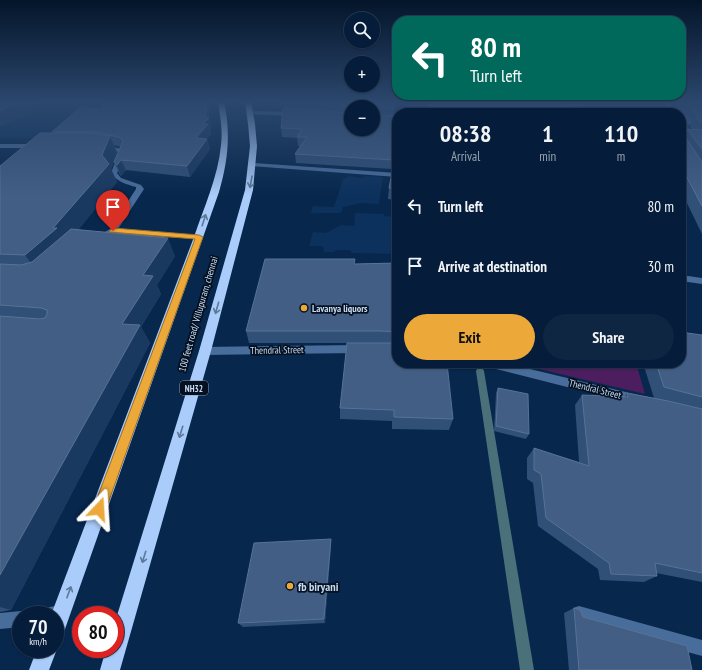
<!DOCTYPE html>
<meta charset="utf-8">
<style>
:root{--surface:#051d3a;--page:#0e2642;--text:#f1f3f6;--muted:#97a2af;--line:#263b54;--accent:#eca93a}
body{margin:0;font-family:"PT Sans Narrow",sans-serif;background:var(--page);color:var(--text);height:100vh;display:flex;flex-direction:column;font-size:15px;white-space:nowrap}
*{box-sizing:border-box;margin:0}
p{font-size:13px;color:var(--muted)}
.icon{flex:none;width:22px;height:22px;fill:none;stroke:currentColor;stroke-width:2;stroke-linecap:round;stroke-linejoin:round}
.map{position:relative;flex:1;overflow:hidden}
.side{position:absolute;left:392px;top:108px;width:294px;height:260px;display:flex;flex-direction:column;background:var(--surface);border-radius:16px;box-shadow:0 1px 3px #0004,0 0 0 1px var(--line)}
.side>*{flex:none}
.banner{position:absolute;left:392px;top:16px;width:294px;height:84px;border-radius:16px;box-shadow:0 1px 3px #0004,0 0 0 1px var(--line);background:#00695c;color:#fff;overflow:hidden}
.buttons{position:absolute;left:344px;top:12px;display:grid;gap:8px}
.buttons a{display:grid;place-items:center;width:36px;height:36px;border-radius:50%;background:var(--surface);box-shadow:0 1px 3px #0004,0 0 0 1px var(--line);font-size:20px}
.speed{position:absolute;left:12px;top:606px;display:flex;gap:8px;font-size:20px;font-weight:700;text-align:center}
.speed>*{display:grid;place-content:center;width:52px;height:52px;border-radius:50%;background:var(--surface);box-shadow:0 1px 3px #0004,0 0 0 1px var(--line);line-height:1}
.speed small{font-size:10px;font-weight:400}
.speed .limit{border:6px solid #d22;background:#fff;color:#111}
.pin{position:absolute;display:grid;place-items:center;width:34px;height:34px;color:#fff;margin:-41px -17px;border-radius:50% 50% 50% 0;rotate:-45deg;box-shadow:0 0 4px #0007}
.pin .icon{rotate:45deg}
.me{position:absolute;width:44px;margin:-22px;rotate:20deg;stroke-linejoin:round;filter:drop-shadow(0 0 3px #0008)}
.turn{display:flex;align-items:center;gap:14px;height:84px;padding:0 12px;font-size:18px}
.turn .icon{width:52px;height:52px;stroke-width:2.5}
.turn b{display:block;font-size:28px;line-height:34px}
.eta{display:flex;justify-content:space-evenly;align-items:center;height:68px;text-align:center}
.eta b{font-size:24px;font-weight:600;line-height:28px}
.primary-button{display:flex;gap:8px;margin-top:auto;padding:8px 12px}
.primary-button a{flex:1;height:46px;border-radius:24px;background:var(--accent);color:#111;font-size:16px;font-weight:600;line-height:46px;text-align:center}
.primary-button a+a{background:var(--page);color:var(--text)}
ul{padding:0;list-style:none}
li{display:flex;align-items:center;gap:12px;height:60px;padding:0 12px}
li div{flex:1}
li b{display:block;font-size:15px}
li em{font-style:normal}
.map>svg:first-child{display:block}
</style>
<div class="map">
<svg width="702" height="670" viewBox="0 0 702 670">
<rect width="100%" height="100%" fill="#07274d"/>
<path fill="#0c315d" d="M17 102H142L99 138H0V111Z
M350 176 361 178 366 176 383 177 379 204 361 203 343 207 341 213H311L313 206 334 207 343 179Z
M355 213 384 214V216L397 217V254L352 253 350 250H336L334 252H324L323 246H309L313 232 326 233 341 225 354 226Z"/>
<path fill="#4d1e5f" d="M522 102H659L669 113H575Z
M518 363H636L645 394 518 364Z"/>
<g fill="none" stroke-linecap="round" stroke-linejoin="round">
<path fill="#4a7179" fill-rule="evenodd" d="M480 368 483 369 484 371 534 670H520L476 371 477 369Z"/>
<path fill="#496d9b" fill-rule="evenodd" d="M663 102H669L678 113H672Z
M249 111 295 112 298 114 295 116 251 114 248 112Z
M373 117 397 119V123L373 121Z
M0 144H38L41 146 38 148H0Z
M102 144 125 150 126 151 117 173 121 178 141 185 144 189 118 229 199 235 203 237 202 239 106 234 105 232 110 229 136 189V187C126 184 117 182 111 173L119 152 100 147 99 146Z
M254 163 397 173V177L252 166V164Z
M681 275 702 278V284L681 281Z
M359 345 363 346 364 349 363 352 359 353 205 355 201 354 200 351 201 348 205 347Z
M483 363H505L638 395 642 397 644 400 642 403 638 405 488 367 484 366Z
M61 605 66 608 69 613 66 618 55 622V615H37L39 609Z
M579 606 702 640V656L579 622 573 620 571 614 573 608Z
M21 611 27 615H21V627L0 629V613Z"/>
<path fill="#a9ccfa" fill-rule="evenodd" d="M218 102H224C231 133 228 161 219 192L65 629 62 636 55 639V615H51L194 237C204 207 218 177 221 145 223 130 220 116 218 102Z
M245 102H251L255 124 257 146 253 190 211 351 120 670H100L106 649H115V622L199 351 245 190 250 146 248 124Z
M55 645 57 649 49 670H29L37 649H55Z"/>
</g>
<path fill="#315077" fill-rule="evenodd" d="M210 102 209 118 211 128 210 129 211 134 207 139 210 149 190 177 126 170 121 176 119 173 114 162 121 147 114 145 117 153 111 169 117 182 78 230 175 256 157 285 161 294 141 327 150 343 11 610 0 612V166L52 133Z
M284 102H394L392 169 296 163 295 154 300 146H298L297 138 282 137 281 128 284 108ZM351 107H373L351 129Z
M428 102 579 108 609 112 628 113H426Z
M673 102H702V234L681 191V116H684ZM690 124 691 125 690 127 692 129H687Z
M397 167V200L388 199 389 188Z
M681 245 686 258 681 265Z
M397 263V363L453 419 449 430 392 429V421L340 419V408L347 343H249L246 331 355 264Z
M687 333 702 335V582L656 573 657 576 644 582 600 580 598 569 538 526 533 483 527 479V458L534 448 579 462 575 405 582 395 624 397 627 393 660 399 654 398 643 363H681Z
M498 388 529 434 526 439 494 431 496 393Z
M331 539V546L325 623 243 627 238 623Z
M574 608 583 617 692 670H569L564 613Z"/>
<path fill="#1a3961" d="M18 102H44L27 112 28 113 0 127V111Z
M207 102H210L209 118 211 128 210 129 211 134 199 148 196 138 203 124Z
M110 136 117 153 111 169 117 182 67 244 38 273 25 255 53 228 102 155Z
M207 139 210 149 190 177 187 166Z
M121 160 126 170 121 176 117 165Z
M168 238 175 256 157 285 161 294 141 327 150 343 11 610 0 607V575L122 324 143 275Z
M331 539V546L325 623 324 619Z"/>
<path fill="#425e85" stroke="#577296" d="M0 102H19L0 111Z
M107 102H207L206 116 204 117 209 118 203 124H208L196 138 207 139 187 166 121 160 117 165 114 162 123 141 121 138 99 132H52L81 107 100 109Z
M284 102H394V109L373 107H352L351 106Z
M428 102H537L578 105 579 108 608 110 609 112 628 113H436V111L426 110Z
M686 102H702V123H701L696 117H699Z
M283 108 351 113V129H373V113V114L394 116 393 160 295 154 307 137H297L302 129 281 128Z
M681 116H686L691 123H686V129L702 130V149L688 130 685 132 686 138 702 162V206L681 166Z
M40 133H95L110 136 102 155 109 164 53 228H57L25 255 0 254V166Z
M393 167H397V189L389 188Z
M71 229 168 238 143 275 153 276 122 324 140 325 0 575V316L40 319 45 318 47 314V310L41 308 0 305V264L21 265 32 262Z
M681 245 686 258H681Z
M265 259H355L354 264 397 263V332L380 331H246Z
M681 323H683L687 333 702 335V397L664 387 656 363H681Z
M347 343H397V363H447L453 419 394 417V410L340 408Z
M498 388 528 394 529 434 496 426Z
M627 393 668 401 702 409V573L655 563 657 576 611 574 609 563 546 518 541 474 534 470V448L589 466 582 395 628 397Z
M331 539 324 619 238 623 254 543Z
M574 608 580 610 583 617 687 646 692 670H579Z"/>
<defs><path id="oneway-shaft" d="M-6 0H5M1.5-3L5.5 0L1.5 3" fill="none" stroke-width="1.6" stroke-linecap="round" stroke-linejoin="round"/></defs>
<g stroke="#5f7898">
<use href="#oneway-shaft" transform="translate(251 182) rotate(100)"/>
<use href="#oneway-shaft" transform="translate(204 220) rotate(-72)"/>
<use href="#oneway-shaft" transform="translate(217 308) rotate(106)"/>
<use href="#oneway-shaft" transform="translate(181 432) rotate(107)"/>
<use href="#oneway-shaft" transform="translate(144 557) rotate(107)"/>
<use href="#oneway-shaft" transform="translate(69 592) rotate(-70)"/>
</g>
<linearGradient id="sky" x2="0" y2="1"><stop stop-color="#04152a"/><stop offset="0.52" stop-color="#2b476d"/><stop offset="1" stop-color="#2b476d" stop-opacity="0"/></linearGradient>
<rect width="702" height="196" fill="url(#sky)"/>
<path fill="#eca93a" stroke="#996e26" d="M113 228 199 235 203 237 106 509 104 513 99 515 95 513 93 509 195 239 110 232 109 231Z"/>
<g fill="#eca93a" stroke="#051121" stroke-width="1.5">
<circle cx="304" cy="308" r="4"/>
<circle cx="290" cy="586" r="4"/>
</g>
<g text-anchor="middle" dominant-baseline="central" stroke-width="3.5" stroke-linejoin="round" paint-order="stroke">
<rect fill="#051121" stroke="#8e9eb5" stroke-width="1" x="180" y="381" width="28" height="14" rx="3"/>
<g font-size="9" font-weight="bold" fill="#c9dbf4">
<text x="194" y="388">NH32</text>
</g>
<g font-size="10" font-weight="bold" fill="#c9dbf4" stroke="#051121" text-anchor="start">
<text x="312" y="308">Lavanya liquors</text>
</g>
<g font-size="10" fill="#c9dbf4" stroke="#051121">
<text transform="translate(198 314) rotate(-74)">100 feet road/ Villupuram, chennai</text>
<text transform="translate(277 350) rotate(-1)">Thendral Street</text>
<text transform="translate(595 389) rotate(14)">Thendral Street</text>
</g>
<g font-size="12" font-weight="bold" fill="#c9dbf4" stroke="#051121" text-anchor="start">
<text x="298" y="586">fb biryani</text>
</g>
</g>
</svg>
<div class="buttons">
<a><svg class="icon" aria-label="search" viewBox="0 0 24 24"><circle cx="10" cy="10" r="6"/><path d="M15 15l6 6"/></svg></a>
<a>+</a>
<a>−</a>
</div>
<div class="speed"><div>70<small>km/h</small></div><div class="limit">80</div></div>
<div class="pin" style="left:113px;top:231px;background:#d93025"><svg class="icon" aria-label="arrive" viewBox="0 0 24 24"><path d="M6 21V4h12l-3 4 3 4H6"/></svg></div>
<svg class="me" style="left:99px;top:509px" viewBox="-20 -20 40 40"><path d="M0-17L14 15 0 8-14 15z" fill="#eca93a" stroke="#fff" stroke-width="4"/></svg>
<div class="banner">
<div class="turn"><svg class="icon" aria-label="left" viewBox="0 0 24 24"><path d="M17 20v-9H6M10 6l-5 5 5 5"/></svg><div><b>80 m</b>Turn left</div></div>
</div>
<section class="side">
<div class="eta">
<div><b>08:38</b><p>Arrival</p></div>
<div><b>1</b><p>min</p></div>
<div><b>110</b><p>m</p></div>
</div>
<ul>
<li><svg class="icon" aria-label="left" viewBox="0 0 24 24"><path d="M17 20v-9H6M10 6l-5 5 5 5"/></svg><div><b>Turn left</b></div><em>80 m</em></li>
<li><svg class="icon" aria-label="arrive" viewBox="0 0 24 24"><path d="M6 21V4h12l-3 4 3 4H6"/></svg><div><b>Arrive at destination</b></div><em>30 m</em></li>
</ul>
<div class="primary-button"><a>Exit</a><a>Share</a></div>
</section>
</div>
